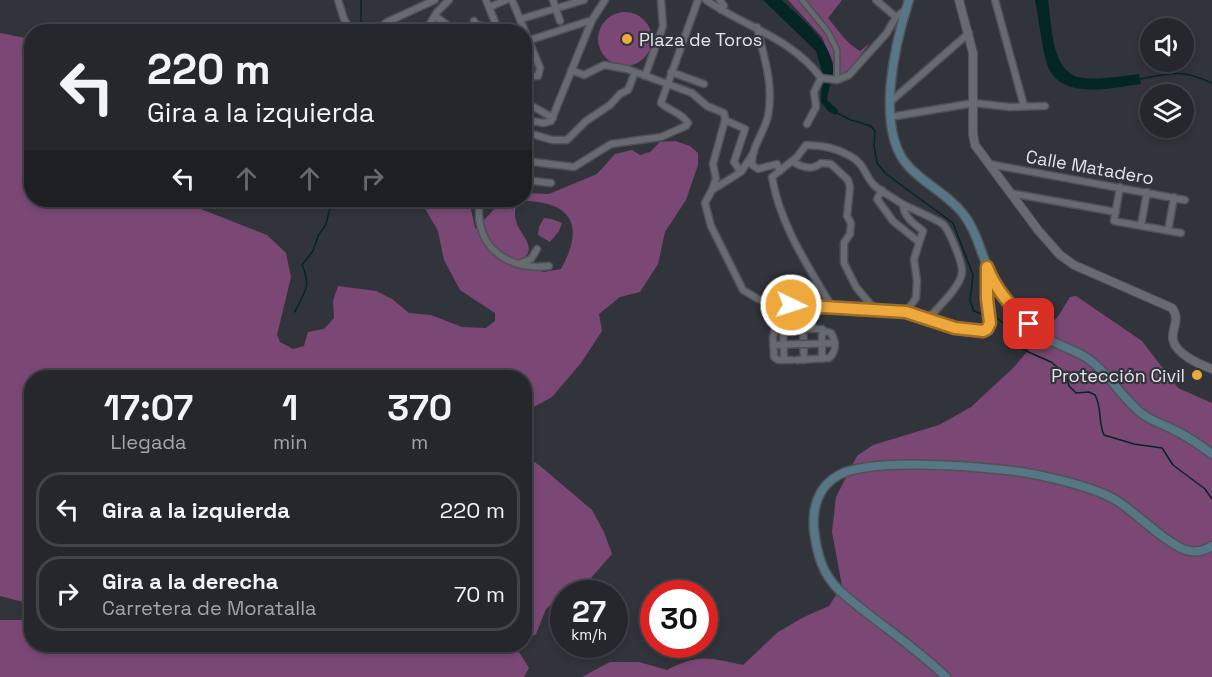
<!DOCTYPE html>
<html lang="es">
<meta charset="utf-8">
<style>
:root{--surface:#25272c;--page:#2d2f34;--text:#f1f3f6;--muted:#a3a5a9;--line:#424448}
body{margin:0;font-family:"Space Grotesk",sans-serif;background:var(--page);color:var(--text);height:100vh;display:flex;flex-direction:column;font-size:22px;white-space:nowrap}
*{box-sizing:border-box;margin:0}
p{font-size:20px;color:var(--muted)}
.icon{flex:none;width:33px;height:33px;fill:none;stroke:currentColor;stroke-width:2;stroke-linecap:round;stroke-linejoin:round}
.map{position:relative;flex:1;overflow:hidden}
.drawer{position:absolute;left:24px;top:370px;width:508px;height:282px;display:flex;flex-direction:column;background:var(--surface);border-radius:24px;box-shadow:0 3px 9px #0003,0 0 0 2px var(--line)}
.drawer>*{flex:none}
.hud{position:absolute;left:24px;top:24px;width:508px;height:183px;border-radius:24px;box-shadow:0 3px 9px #0003,0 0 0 2px var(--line);background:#25272c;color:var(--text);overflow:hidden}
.buttons{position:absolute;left:1140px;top:18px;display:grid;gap:12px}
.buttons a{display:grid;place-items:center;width:54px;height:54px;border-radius:50%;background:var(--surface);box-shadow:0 3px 9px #0003,0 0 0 2px var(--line);font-size:30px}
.speed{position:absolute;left:550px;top:580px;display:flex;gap:12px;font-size:30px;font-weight:700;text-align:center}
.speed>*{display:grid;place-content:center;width:78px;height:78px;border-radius:50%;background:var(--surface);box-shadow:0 3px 9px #0003,0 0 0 2px var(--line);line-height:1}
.speed small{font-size:15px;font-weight:400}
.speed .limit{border:9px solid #d22;background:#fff;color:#111}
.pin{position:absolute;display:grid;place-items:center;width:51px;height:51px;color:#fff;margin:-26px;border-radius:12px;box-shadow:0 3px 9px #0006}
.me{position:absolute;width:66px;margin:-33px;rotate:94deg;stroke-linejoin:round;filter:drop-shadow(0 0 4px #0008)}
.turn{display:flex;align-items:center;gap:21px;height:126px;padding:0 24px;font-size:27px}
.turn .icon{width:78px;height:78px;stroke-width:2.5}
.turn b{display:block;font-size:42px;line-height:51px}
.lanes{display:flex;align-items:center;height:57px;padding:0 24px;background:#0003;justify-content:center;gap:30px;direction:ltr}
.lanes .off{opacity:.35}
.eta{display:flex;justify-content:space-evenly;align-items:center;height:102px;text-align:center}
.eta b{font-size:36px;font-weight:700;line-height:42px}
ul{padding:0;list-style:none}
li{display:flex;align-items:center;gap:18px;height:75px;margin:0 12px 9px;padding:0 12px;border:3px solid var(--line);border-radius:24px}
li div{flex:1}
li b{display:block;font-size:22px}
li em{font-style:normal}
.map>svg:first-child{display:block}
</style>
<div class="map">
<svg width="1212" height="677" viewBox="0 0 1212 677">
<rect width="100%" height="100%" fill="#31343a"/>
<path fill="#7b4876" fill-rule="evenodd" d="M788 0H842L828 18C838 30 846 43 860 51L870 43 851 68 839 76 822 37Z
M598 39a27 27 0 1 1 54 0a27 27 0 1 1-54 0Z
M0 33 31 39 32 200H178L267 235 286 253 291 277 277 335 280 342 293 349 304 346 308 332 324 329 334 318 333 301 338 286 376 291 392 299 409 313 431 315 462 327 486 328 495 321V313L460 290 444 260 438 231 420 200H469L475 228 479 230 483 221 501 202 508 200H525V193L549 194 597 174 615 154 632 150 640 155 650 152 660 142 675 141 690 146 698 153V165L686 200 665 232 658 264 640 292 620 297 599 314 602 331 581 363 552 397 525 412V378H32L31 604 0 596ZM518 201C569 200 587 222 561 269L544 272 518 264C520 261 526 257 528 253 534 238 506 227 518 201Z
M544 218 551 219 562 223 559 231 550 242 538 235 539 227Z
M1076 296 1142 341 1178 388 1212 403V677H582L610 662H639L667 670C699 653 710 658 743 665L778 632 804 617 829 606 842 586 832 532 836 497 857 456 873 445 939 425 971 407 1013 368 1059 315 1070 297Z
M525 456 539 465 592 510 604 532 612 554 584 586 564 594 546 609 536 634 525 640Z
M0 620H31L32 645H520L519 652 529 668 524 677H0Z"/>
<path fill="#032625" d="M763 0H782C800 18 830 40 833 67 834 77 828 89 827 100L838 110 836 115 828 111 821 102 822 72 816 51Z
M1035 0H1048C1052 25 1051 75 1083 78 1101 80 1121 76 1139 74L1141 84C1110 88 1057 102 1046 61 1041 41 1039 20 1035 0Z"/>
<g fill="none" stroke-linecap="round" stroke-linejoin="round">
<path stroke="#032625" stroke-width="1.5" d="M361 32V0
M1140 79C1173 73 1180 69 1212 83
M835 112 851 120 871 126 875 131 874 145 877 163 886 174 953 223 973 275 970 301 974 311 984 315
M295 312C304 292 312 287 302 265L313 251 318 236 326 224 332 200
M994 316 1007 326 1024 350 1051 362 1066 374 1069 386 1076 393 1089 392 1095 395C1102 407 1098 422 1104 435L1134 444 1162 448 1173 465 1205 489 1212 499"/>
<defs>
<path id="pedestrian" d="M802 0 828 32 837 50V80"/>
<path id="minor" d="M338 0 344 19 352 32
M486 0 499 32
M512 0 540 68 538 76H525
M553 0 560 21
M706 0C745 27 792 38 821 78L837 80 849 75 886 34 896 17 906 9
M720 0 724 6 721 10
M876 0 896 17 899 16
M995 0 1024 106
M490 7 506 0
M435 16 446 24 448 32
M521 19 584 0
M474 21 475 24 483 26 484 32
M757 27C764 58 774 84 768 116 764 133 751 147 752 165L758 169 777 164 780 171
M374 32 387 22 435 0
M425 32 437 12 449 0
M527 41 592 20
M525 51 526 68
M571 70 584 75 604 65 627 69 692 93 707 106 724 113 725 120
M671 72 704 84
M645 76 663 26 661 0
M525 102 553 118
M890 102 969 33
M890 117 974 103 1009 107 1045 106
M525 120 544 123 551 121 592 20 605 0
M725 120 745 129 734 162 741 172
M807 124 816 107 814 92 821 78
M525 132 552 140H567L586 121 610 105 620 94 628 90 635 72
M754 152 741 172 712 190 705 203 711 226 743 290 758 299 774 304 906 312 955 328 983 331 987 329 990 323 987 299V271
M525 161 574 167 611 144 661 137 686 126 688 123C681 112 669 111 661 103L662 100 698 0
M792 161C801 167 812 171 821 163L831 164 848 180 850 187 847 216 851 223 850 234 844 243V263L856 287 872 306 880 308
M989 164 1185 200
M525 180 551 183
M1120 187 1114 221 1181 233
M712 190 716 179 713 164 725 120
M882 190 877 199 893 221 919 242
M1010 193 1116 212
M479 200C479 209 478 219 481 228 489 258 521 270 549 266
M903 205C904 217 913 223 923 231L914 259 917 281 916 298 906 312
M1141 225 1147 192
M1168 231 1174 197
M518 264 531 259 537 249
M832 307C808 266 780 225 772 177L797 157 806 145C825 146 833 147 850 156 865 164 864 174 873 184 879 191 891 196 899 202 909 208 939 220 944 225 950 233 962 261 962 271 962 286 937 308 928 319
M783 327 784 360
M803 328 804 360
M822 329V359
M809 344 835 343
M773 345 799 344
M792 360H778L774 357 773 337 776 327 818 329 831 333C836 341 837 351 829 358L797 360"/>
<path id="tertiary" d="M959 0 973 53V134L975 145 1038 230 1060 255 1074 265 1172 308C1181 320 1171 328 1173 340 1176 354 1200 365 1212 369"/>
<path id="secondary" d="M909 0C895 43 874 130 909 167 926 185 949 195 964 215 982 239 984 273 1003 297 1016 312 1032 330 1050 340 1062 347 1075 350 1087 358 1109 373 1121 397 1141 413 1151 421 1163 424 1174 430 1187 436 1200 445 1212 454
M946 677C913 645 874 621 840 591 822 574 817 554 814 530 812 508 818 486 839 475 871 458 968 466 1006 470 1035 473 1095 486 1119 502 1138 515 1166 543 1186 550 1195 553 1204 551 1212 546"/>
</defs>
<use href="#pedestrian" stroke="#4e5155" stroke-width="8"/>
<use href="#minor" stroke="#4e5155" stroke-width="9"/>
<use href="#tertiary" stroke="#4e5155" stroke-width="10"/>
<use href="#secondary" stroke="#4e5155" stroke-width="11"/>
<use href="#pedestrian" stroke="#676a71" stroke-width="4.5"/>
<use href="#minor" stroke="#676a71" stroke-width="6"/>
<use href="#tertiary" stroke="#676a71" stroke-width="8"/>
<use href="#secondary" stroke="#577686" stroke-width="8"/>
<defs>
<path id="minor-bridge" d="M799 344H809"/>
</defs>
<use href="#minor-bridge" stroke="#4e5155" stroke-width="9" stroke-linecap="butt"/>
<use href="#minor-bridge" stroke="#676a71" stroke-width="6"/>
</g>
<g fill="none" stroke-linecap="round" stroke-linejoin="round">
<defs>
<path id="route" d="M791 305 906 312 955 328 983 331 987 329 990 323 987 299V267C996 291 1012 307 1029 324"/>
</defs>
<use href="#route" stroke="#9b6d27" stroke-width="15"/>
<use href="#route" stroke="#eea83c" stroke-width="10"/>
</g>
<g fill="#eea83c" stroke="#31343a" stroke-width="2">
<circle cx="627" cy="39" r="6"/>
<circle cx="1197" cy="375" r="6"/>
</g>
<g text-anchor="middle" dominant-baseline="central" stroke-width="4.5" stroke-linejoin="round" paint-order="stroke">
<g font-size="18" fill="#e4e6e9" stroke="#31343a" text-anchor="start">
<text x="639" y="39">Plaza de Toros</text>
<text x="1185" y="375" text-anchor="end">Protección Civil</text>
</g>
<g font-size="18" fill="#e4e6e9" stroke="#31343a">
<text transform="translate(1090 167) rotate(10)">Calle Matadero</text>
</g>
</g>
</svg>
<div class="buttons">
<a><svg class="icon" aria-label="sound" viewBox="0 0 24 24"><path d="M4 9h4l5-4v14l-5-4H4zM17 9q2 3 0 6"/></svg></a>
<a><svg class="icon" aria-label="layers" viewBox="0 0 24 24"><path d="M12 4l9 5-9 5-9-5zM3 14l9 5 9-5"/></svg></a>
</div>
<div class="speed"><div>27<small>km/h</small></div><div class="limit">30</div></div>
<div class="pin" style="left:1029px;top:324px;background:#d93025"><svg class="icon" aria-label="arrive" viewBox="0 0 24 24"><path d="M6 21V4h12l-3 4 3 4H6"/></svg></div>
<svg class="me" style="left:791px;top:305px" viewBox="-20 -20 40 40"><circle r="17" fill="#eea83c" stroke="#fff" stroke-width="3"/><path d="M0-11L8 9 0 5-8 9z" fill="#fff"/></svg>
<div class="hud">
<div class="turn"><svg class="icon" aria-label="left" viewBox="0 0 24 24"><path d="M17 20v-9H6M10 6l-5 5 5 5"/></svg><div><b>220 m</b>Gira a la izquierda</div></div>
<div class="lanes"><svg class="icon" aria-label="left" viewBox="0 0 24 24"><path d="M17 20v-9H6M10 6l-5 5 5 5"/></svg><svg class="icon off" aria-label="ahead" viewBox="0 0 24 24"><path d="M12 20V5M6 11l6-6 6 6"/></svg><svg class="icon off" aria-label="ahead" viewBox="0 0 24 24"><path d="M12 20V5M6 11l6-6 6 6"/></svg><svg class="icon off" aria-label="right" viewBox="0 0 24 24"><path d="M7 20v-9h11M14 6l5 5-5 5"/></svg></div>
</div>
<section class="drawer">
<div class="eta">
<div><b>17:07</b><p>Llegada</p></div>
<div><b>1</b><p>min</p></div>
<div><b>370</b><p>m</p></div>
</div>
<ul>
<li><svg class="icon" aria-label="left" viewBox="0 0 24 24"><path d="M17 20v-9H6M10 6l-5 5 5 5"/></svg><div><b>Gira a la izquierda</b></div><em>220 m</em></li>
<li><svg class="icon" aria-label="right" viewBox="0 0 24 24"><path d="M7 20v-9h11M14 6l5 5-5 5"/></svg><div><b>Gira a la derecha</b><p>Carretera de Moratalla</p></div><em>70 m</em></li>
</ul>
</section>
</div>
